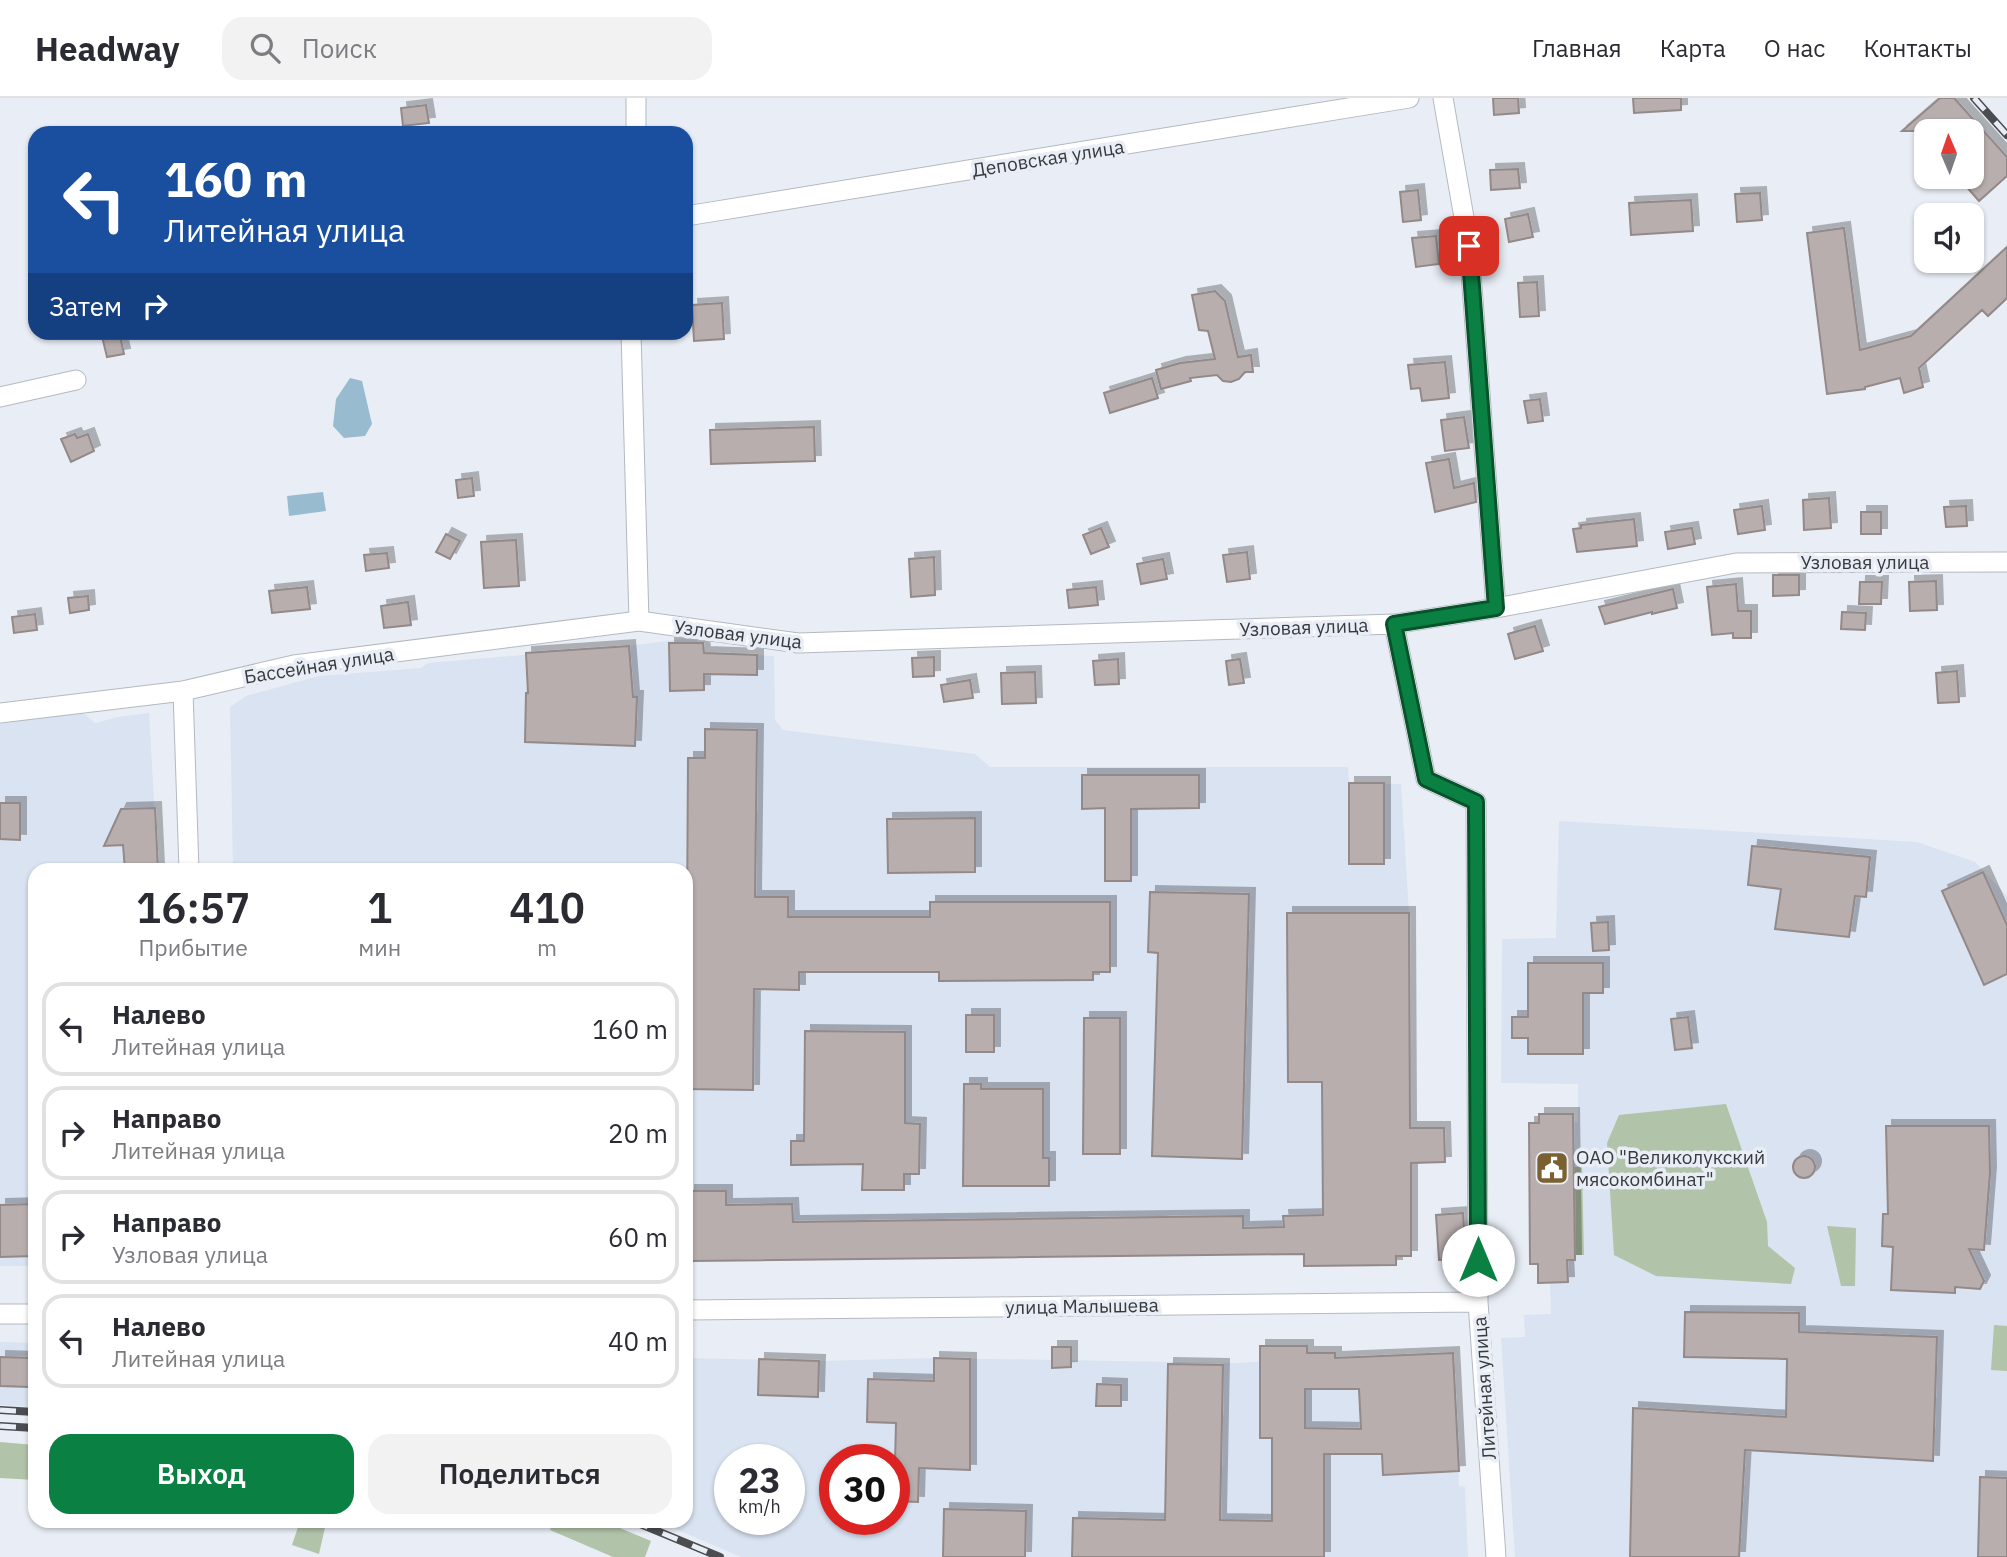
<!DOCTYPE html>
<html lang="ru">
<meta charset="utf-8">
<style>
:root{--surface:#fff;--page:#f2f2f3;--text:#2b2b33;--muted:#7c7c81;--line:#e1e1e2;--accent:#0b8043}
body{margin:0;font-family:"IBM Plex Sans",sans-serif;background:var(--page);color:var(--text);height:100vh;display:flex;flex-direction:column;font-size:26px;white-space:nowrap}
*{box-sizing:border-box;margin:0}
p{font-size:23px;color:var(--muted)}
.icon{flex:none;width:38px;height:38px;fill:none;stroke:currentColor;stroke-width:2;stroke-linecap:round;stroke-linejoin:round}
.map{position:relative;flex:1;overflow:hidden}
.details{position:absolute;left:28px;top:765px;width:665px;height:665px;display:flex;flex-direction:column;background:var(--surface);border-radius:21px;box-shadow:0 2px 5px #0004}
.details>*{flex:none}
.banner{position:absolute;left:28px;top:28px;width:665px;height:214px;border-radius:21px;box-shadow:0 2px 5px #0004;background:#1a4fa0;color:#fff;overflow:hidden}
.needle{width:46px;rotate:358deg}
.fabs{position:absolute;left:1914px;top:21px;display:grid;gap:14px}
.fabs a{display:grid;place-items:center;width:70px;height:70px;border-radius:14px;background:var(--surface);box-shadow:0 2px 5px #0004;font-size:35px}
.speed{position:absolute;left:714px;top:1346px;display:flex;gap:14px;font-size:35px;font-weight:700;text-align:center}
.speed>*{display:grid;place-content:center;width:91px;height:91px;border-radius:50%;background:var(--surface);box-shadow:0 2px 5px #0004;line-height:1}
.speed small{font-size:18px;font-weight:400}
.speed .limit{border:10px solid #d22;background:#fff;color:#111}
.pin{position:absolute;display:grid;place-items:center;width:60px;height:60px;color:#fff;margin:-30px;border-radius:14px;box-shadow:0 4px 10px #0006}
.me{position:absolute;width:77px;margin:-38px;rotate:0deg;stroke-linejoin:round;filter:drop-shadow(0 0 5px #0008)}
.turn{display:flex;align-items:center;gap:24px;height:147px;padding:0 21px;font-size:32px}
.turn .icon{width:91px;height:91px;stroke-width:2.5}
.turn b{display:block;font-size:49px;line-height:60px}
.then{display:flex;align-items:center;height:66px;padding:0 21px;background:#0003;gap:14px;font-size:26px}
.eta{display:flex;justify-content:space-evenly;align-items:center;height:119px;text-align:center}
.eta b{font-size:42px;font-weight:600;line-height:49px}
.action{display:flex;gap:14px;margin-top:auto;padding:14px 21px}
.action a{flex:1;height:80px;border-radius:21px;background:var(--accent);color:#fff;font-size:28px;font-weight:600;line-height:80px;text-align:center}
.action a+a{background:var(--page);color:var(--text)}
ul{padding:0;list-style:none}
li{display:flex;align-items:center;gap:21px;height:94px;margin:0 14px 10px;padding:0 7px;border:4px solid var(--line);border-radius:21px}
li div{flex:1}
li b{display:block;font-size:26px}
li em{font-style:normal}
header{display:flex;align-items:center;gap:42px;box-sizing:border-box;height:98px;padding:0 35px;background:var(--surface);border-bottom:2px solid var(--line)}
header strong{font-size:33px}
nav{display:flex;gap:38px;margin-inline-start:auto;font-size:24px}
.search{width:490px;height:63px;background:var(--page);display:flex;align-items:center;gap:18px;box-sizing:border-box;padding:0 24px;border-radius:21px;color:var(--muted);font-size:26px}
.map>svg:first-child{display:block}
</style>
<header>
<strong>Headway</strong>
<div class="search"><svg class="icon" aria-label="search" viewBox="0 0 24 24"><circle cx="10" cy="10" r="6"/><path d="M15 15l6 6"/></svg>Поиск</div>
<nav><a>Главная</a><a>Карта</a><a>О нас</a><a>Контакты</a></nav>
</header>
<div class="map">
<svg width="2007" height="1459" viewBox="0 0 2007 1459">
<defs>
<filter id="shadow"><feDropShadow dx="6" dy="-6" stdDeviation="0" flood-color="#0004"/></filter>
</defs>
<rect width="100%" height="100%" fill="#e9eef6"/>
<path fill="#d9e3f1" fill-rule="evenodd" d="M697 539V554L774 558 775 622 783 632 975 656 990 669H1348L1349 685 1401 686 1409 815 1411 1158H1396V1167L1304 1168V1156L690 1163V1159H686V772H233L230 609 246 598 319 578 421 570 428 565 629 548Z
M81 613 95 625 118 619 149 615 158 772H35V1168H0V626Z
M1559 723 1917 744 1975 764 2007 798V1459H1515L1501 1240 1525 1239 1524 1217 1551 1216 1550 1185H1538V1166H1530L1529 1025 1578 1024V986L1501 985 1502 841 1556 840Z
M0 1244 35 1245V1309L0 1307Z
M1453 1255 1459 1388 1465 1389 1468 1459H741L657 1423H686V1260L819 1263 934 1260 1237 1265 1337 1258 1354 1259ZM730 1362H789V1421H730ZM835 1362H894V1421H835Z"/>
<path fill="#b1c3a8" d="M1726 1006 1767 1124 1768 1148 1795 1170 1791 1186 1656 1178 1614 1157 1607 1045 1619 1017Z
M1565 1069H1582L1584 1157H1567Z
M1827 1128 1856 1130 1855 1188H1841Z
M1994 1227 2007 1228V1273L1991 1272Z
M0 1344 35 1347V1382L0 1380Z
M300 1423H318L326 1425 319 1456 292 1447Z
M553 1423H603L651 1443 645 1459H613L550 1432Z"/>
<path fill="#98bbcf" d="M350 280 362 283 372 326 365 338 344 340 333 328 336 301Z
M323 394 326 413 289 418 287 398Z"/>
<path fill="#b8aead" stroke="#938988" stroke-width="2" fill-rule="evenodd" filter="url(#shadow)" d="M1493 0H1518L1519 15 1494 17Z
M1633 0H1681V12L1634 15Z
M1940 0H1954L2007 59V78L1979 103 1958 79H1972V33H1902Z
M426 7 429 25 403 28 401 10Z
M1518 71 1520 90 1491 92 1490 72Z
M1418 92 1421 122 1403 124 1400 94Z
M1760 95 1762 122 1737 124 1735 96Z
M1691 102 1693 133 1631 137 1629 105Z
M1528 116 1533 139 1509 144 1505 121Z
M1844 130 1860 252 1911 238 2007 149V200L1988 218 1982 212 1919 270 1923 289 1904 295 1900 280 1865 289V291L1827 296 1807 135Z
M1436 138 1439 166 1416 169 1412 140Z
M1537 184 1539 218 1520 219 1518 185Z
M1215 193 1225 203 1238 259 1251 257 1253 274H1245L1239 281 1231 284 1223 283 1217 277 1190 280 1191 283 1161 291 1156 272 1180 265 1215 261 1208 233 1199 232 1192 197Z
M722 205 724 241 694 243 692 207Z
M101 234H119L124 256 107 259Z
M1445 264 1449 300 1422 303 1420 290 1411 291 1408 267Z
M1152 280 1158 300 1110 315 1104 295Z
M1540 301 1543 323 1528 325 1524 303Z
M1464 319 1469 350 1445 353 1441 322Z
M814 329 815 363 711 366 710 332Z
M75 336 77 340 88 336 94 353 71 364 61 341Z
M1449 361 1454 390 1474 385 1476 404 1435 414 1426 365Z
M472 380 474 398 458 400 456 382Z
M1829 400 1831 430 1804 432 1803 402Z
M1762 408 1765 432 1738 436 1734 412Z
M1966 408 1967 428 1946 429 1944 409Z
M1861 414H1881V436H1861Z
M1634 421 1637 448 1577 454 1573 431 1581 430V427Z
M1101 430 1109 449 1091 456 1083 437Z
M1692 430 1695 446 1668 451 1665 434Z
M446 436 460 443 450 461 436 454Z
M516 442 519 488 484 490 481 444Z
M1247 454 1250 481 1227 484 1223 457Z
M387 455 389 470 366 473 364 457Z
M934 459 935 497 911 499 909 461Z
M1163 461 1167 481 1141 486 1137 466Z
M1773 477H1799V497L1773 498Z
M1936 483 1937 512 1910 513 1909 484Z
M1860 484H1882L1881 506H1859Z
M1736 486 1738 513H1751V540H1733V535L1712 537 1707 489Z
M307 489 310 511 272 515 269 493Z
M1096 489 1098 507 1069 510 1067 492Z
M1673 491 1677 510 1652 516V514L1605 526 1599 509Z
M88 498 89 512 70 515 68 500Z
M408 504 411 527 384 530 381 508Z
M1842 514 1866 515 1865 532 1841 531Z
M35 516 37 532 14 535 12 519Z
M1535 528 1543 553 1515 561 1508 536Z
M669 545H703L704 555 757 557V577L704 576V592L670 593Z
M629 548 633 599H637L635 648 525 644 526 595H528L526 555Z
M934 559V578L913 579 912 560Z
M1118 561 1119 586 1095 587 1093 563Z
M1240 561 1244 585 1229 587 1226 563Z
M1957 573 1959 604 1938 605 1936 575Z
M1035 574 1036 605 1002 606 1001 575Z
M970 582 973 600 944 604 941 587Z
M705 631 757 632 755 799H788V819H930V804H1110V874H1093V882L939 883V874H799V892L754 891 753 992 686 991 688 660H705Z
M1082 677H1199V710L1131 711V783H1105V710L1082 711Z
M1349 685H1384V766H1349Z
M0 705H20V742L0 741Z
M155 710 158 772H125L123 747 104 748 121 711Z
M975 720V774L888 775 887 721Z
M1752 748 1870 759 1866 799 1855 798 1849 839 1775 831 1781 791 1748 787Z
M1983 774 2007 827V876L1984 887 1942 793Z
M1150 794 1249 796 1242 1061 1152 1058 1158 855 1148 854Z
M1287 815H1409L1410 1030H1444L1445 1064 1411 1065V1158H1396V1167L1304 1168V1156L690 1163V1159H686L689 1093H726V1107L792 1106 793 1124 1243 1118V1130L1284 1129 1283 1118 1323 1117 1322 984H1288Z
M1608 824 1609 852 1593 853 1591 825Z
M1528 865H1603V895H1583V956H1528V940H1512V919H1528Z
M966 917H994V954H966Z
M1688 919 1692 950 1675 952 1671 921Z
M1084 920H1120V1056H1083Z
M805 933 905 934V1025L920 1026 919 1076H904V1092H862L863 1066 791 1067V1043H804Z
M964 986H981V991H1043V1060H1049V1088H963Z
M1539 1016H1573L1575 1162H1567L1568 1184 1538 1185V1166H1530L1529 1025H1539Z
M1886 1028H1989L1990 1075 1984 1152 1969 1151 1984 1183 1980 1191 1955 1189V1195L1891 1192 1893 1149 1882 1148 1883 1116H1888Z
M1793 1069a11 11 0 1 1 22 0a11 11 0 1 1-22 0Z
M35 1106V1158L0 1159V1107Z
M1463 1115 1466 1160 1439 1162 1436 1117Z
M1685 1214 1799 1215V1234L1937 1239 1933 1363 1745 1352 1739 1459H1630L1633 1310 1786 1319 1787 1261 1684 1259Z
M1260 1248H1307V1255H1335V1260L1453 1255 1459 1373 1383 1377 1382 1356H1324V1459H1072L1073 1420 1165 1422 1168 1266 1223 1267 1220 1422 1272 1423V1340H1260ZM1305 1291H1359L1361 1331 1305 1330Z
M1052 1249H1071V1269L1052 1270Z
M0 1259 31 1260 30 1289 0 1288Z
M934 1260 970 1261V1372L919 1370 918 1404 894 1403 896 1325 867 1324 868 1281 934 1283Z
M759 1261 819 1263 818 1299 758 1297Z
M1097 1286 1121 1287V1308H1096Z
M1980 1379 2007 1380V1459H1978Z
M944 1411 1026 1413 1025 1459H943Z"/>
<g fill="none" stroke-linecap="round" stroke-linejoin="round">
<defs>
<path id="minor" d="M1443 0 1469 148 1496 510
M636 35V0
M686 118 1409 0
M631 234 639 523
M0 299 76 282
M1394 526 1426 681 1476 704 1478 1204 1496 1459
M183 593 189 772
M0 615 183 593 294 567 639 523 798 545 1394 526 1496 510 1736 465 2007 464
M686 1212 1478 1204
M0 1216H35"/>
</defs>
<use href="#minor" stroke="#b4b9c0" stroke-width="21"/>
<use href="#minor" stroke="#fff" stroke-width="19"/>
<defs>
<path id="rail" d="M1974 0 2007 37
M0 1312 35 1314
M0 1328 35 1330
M633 1423 720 1459"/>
</defs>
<use href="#rail" stroke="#4b4d51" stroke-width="8"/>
<use href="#rail" stroke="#e9eef6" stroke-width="5" stroke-dasharray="16" stroke-linecap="butt"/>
</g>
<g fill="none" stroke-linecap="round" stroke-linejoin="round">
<defs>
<path id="route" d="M1469 148 1496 510 1394 526 1426 681 1476 704 1478 1162"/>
</defs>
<use href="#route" stroke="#07532c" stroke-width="18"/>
<use href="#route" stroke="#0b8043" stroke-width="12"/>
</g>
<defs>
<symbol id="civic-square" viewBox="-11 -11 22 22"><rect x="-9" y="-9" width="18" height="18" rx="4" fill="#7b6032" stroke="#e9eef6"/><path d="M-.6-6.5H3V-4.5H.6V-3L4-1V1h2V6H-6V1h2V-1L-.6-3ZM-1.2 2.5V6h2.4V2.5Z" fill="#fff"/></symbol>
</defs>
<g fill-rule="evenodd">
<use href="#civic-square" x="1533" y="1051" width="38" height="38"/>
</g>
<g text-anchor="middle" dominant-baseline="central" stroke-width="7" stroke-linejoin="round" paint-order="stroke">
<g font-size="19" fill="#383a3d" stroke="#e9eef6">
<text transform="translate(1048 60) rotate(-9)">Деповская улица</text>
<text x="1865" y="464">Узловая улица</text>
<text transform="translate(1304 529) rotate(-2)">Узловая улица</text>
<text transform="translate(738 536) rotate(7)">Узловая улица</text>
<text transform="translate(319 567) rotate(-9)">Бассейная улица</text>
<text transform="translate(1082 1208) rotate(-1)">улица Малышева</text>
<text transform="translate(1484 1290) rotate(-94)">Литейная улица</text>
</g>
<g font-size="19" fill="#383a3d" stroke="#e9eef6" text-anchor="start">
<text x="1576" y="1059">ОАО "Великолукский<tspan x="1576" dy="22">мясокомбинат"</tspan></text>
</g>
</g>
</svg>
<div class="fabs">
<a><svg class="needle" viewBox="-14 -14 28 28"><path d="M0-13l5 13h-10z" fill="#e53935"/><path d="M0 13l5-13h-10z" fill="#7c7c81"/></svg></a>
<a><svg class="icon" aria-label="sound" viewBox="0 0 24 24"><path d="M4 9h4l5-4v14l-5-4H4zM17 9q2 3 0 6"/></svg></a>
</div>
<div class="speed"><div>23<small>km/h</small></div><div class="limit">30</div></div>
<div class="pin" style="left:1469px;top:148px;background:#d93025"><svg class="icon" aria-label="arrive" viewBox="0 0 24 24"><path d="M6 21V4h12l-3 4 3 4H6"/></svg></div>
<svg class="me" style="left:1478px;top:1162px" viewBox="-20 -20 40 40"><circle r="19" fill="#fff"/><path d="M0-13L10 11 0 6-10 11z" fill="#0b8043"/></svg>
<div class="banner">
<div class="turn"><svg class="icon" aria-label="left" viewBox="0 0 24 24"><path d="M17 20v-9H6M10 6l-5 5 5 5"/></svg><div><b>160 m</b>Литейная улица</div></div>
<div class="then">Затем<svg class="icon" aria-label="right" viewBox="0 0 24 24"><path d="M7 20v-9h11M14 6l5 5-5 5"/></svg></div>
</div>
<section class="details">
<div class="eta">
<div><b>16:57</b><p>Прибытие</p></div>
<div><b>1</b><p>мин</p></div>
<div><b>410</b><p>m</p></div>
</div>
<ul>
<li><svg class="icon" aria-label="left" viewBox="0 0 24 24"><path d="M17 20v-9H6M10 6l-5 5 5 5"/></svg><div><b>Налево</b><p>Литейная улица</p></div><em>160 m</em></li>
<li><svg class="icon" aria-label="right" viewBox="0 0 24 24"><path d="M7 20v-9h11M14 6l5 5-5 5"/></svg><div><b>Направо</b><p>Литейная улица</p></div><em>20 m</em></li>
<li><svg class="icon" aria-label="right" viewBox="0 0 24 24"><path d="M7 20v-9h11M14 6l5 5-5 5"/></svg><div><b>Направо</b><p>Узловая улица</p></div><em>60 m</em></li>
<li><svg class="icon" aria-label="left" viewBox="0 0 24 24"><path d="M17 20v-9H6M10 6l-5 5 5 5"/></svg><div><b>Налево</b><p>Литейная улица</p></div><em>40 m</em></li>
</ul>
<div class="action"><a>Выход</a><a>Поделиться</a></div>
</section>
</div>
